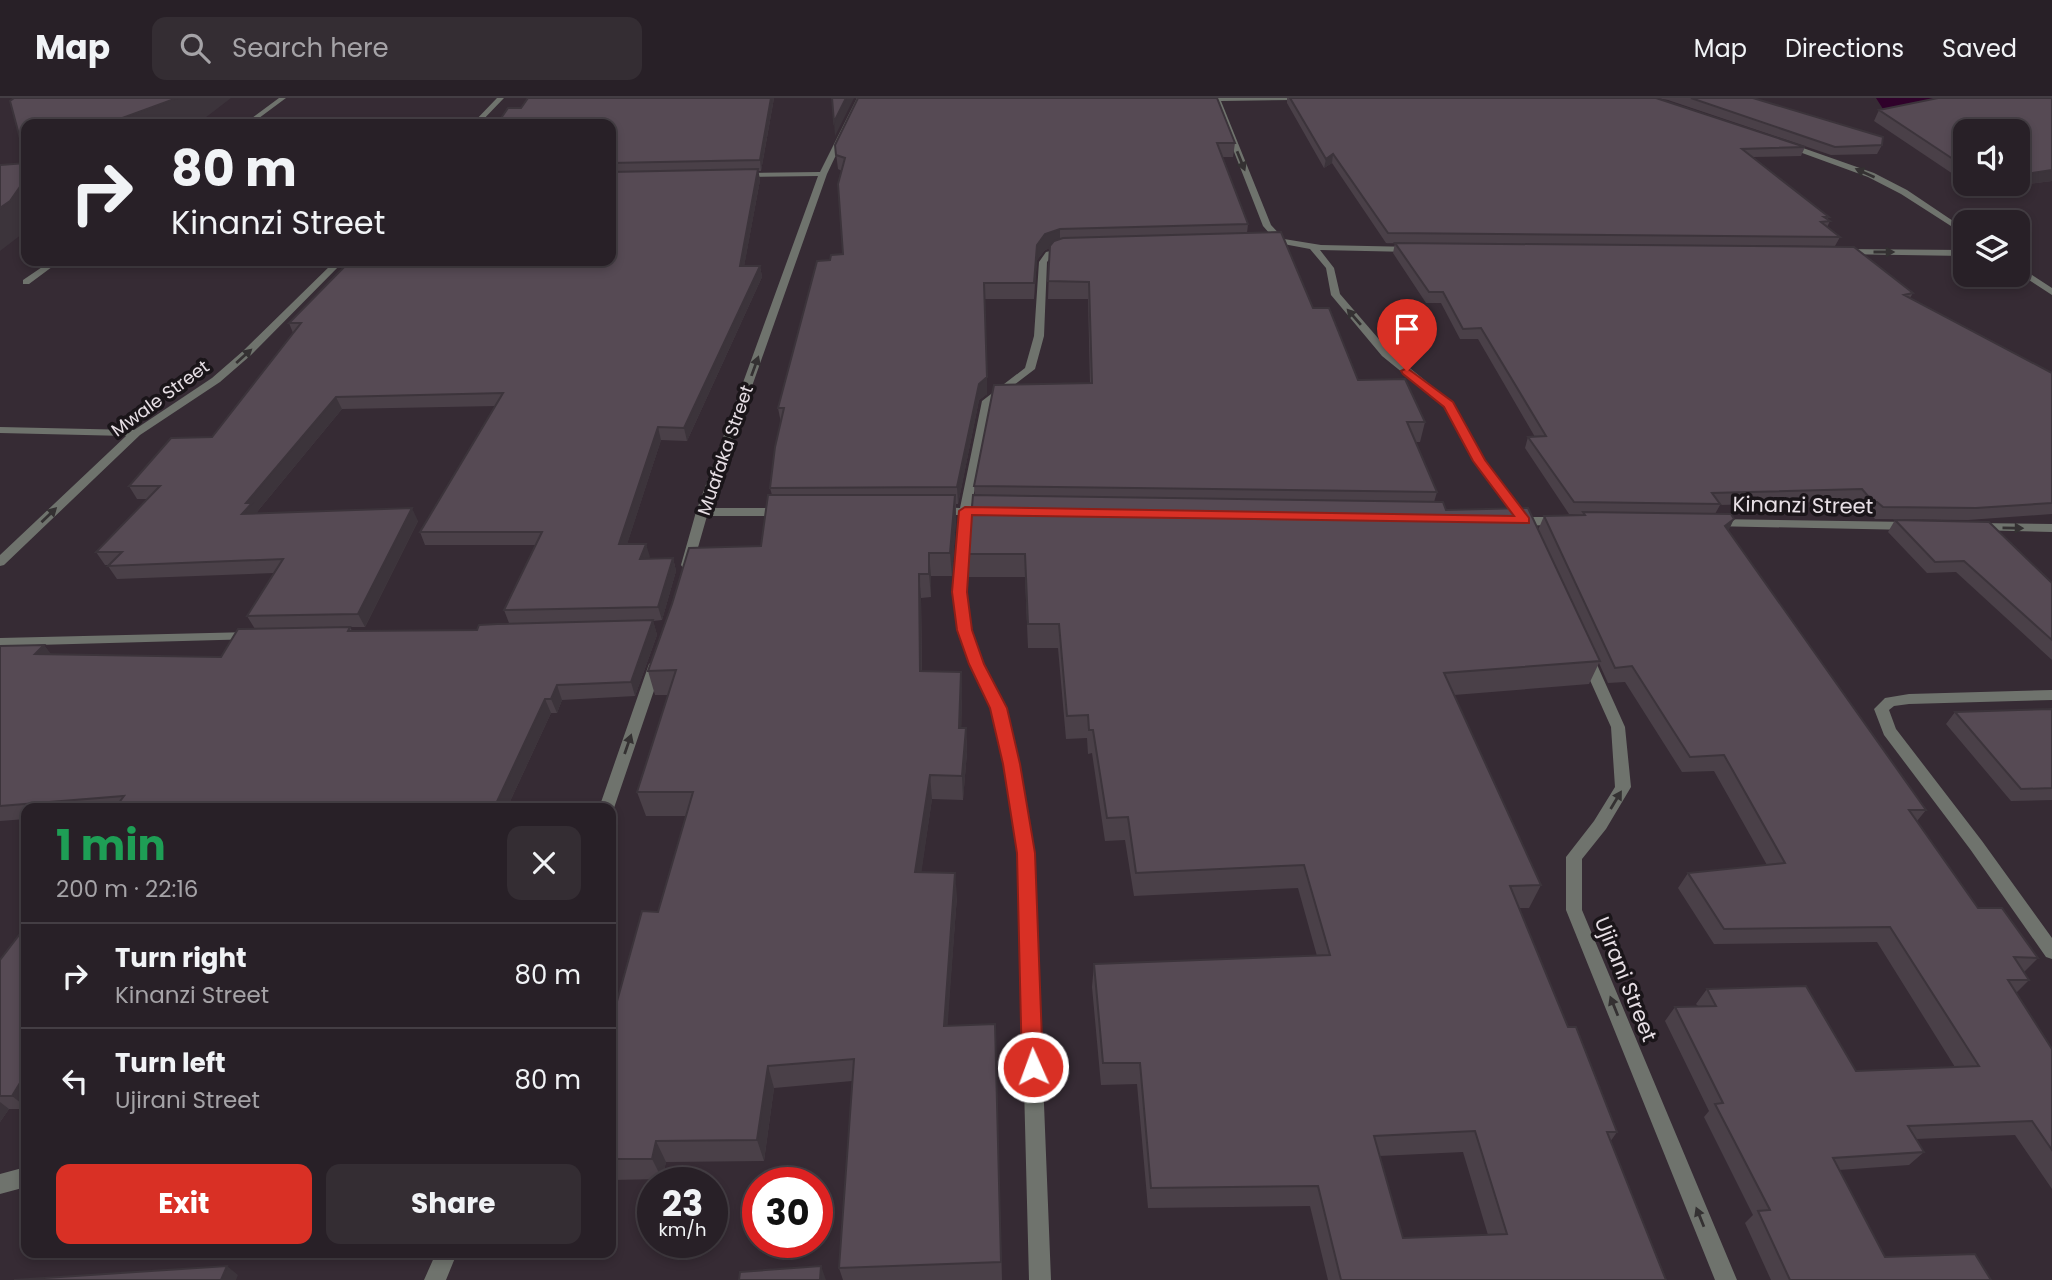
<!DOCTYPE html>
<meta charset="utf-8">
<style>
:root{--surface:#282027;--page:#342d33;--text:#f1f3f6;--muted:#a5a3a7;--line:#443e44;--accent:#d93025}
body{margin:0;font-family:Poppins,sans-serif;background:var(--page);color:var(--text);height:100vh;display:flex;flex-direction:column;font-size:26px;white-space:nowrap}
*{box-sizing:border-box;margin:0}
p{font-size:23px;color:var(--muted)}
.icon{flex:none;width:38px;height:38px;fill:none;stroke:currentColor;stroke-width:2;stroke-linecap:round;stroke-linejoin:round}
.map{position:relative;flex:1;overflow:hidden}
.panel{position:absolute;left:21px;top:705px;width:595px;height:455px;display:flex;flex-direction:column;background:var(--surface);border-radius:14px;box-shadow:0 4px 10px #0003,0 0 0 2px var(--line)}
.panel>*{flex:none}
.banner{position:absolute;left:21px;top:21px;width:595px;height:147px;border-radius:14px;box-shadow:0 4px 10px #0003,0 0 0 2px var(--line);background:#282027;color:var(--text);overflow:hidden}
.buttons{position:absolute;left:1953px;top:21px;display:grid;gap:14px}
.buttons a{display:grid;place-items:center;width:77px;height:77px;border-radius:14px;background:var(--surface);box-shadow:0 4px 10px #0003,0 0 0 2px var(--line);font-size:35px}
.speed{position:absolute;left:637px;top:1069px;display:flex;gap:14px;font-size:35px;font-weight:700;text-align:center}
.speed>*{display:grid;place-content:center;width:91px;height:91px;border-radius:50%;background:var(--surface);box-shadow:0 4px 10px #0003,0 0 0 2px var(--line);line-height:1}
.speed small{font-size:18px;font-weight:400}
.speed .limit{border:10px solid #d22;background:#fff;color:#111}
.pin{position:absolute;display:grid;place-items:center;width:60px;height:60px;color:#fff;margin:-72px -30px;border-radius:50% 50% 50% 0;rotate:-45deg;box-shadow:0 0 7px #0007}
.pin .icon{rotate:45deg}
.me{position:absolute;width:77px;margin:-38px;rotate:358deg;stroke-linejoin:round;filter:drop-shadow(0 0 5px #0008)}
.turn{display:flex;align-items:center;gap:24px;height:147px;padding:0 35px;font-size:32px}
.turn .icon{width:91px;height:91px;stroke-width:2.5}
.turn b{display:block;font-size:49px;line-height:60px}
.round{display:grid;place-items:center;flex:none;width:74px;height:74px;border-radius:14px;background:var(--page)}
.headline{display:flex;align-items:center;justify-content:space-between;height:119px;padding:0 35px}
h1{font-size:42px;font-weight:700;line-height:52px;color:#1e9e55}
.button{display:flex;gap:14px;margin-top:auto;padding:14px 35px}
.button a{flex:1;height:80px;border-radius:14px;background:var(--accent);color:#fff;font-size:28px;font-weight:700;line-height:80px;text-align:center}
.button a+a{background:var(--page);color:var(--text)}
ul{padding:0;list-style:none}
li{display:flex;align-items:center;gap:21px;height:105px;padding:0 35px;border-top:2px solid var(--line)}
li div{flex:1}
li b{display:block;font-size:26px}
li em{font-style:normal}
header{display:flex;align-items:center;gap:42px;box-sizing:border-box;height:98px;padding:0 35px;background:var(--surface);border-bottom:2px solid var(--line)}
header strong{font-size:33px}
nav{display:flex;gap:38px;margin-inline-start:auto;font-size:24px}
.search{width:490px;height:63px;background:var(--page);display:flex;align-items:center;gap:18px;box-sizing:border-box;padding:0 24px;border-radius:14px;color:var(--muted);font-size:26px}
.map>svg:first-child{display:block}
</style>
<header>
<strong>Map</strong>
<div class="search"><svg class="icon" aria-label="search" viewBox="0 0 24 24"><circle cx="10" cy="10" r="6"/><path d="M15 15l6 6"/></svg>Search here</div>
<nav><a>Map</a><a>Directions</a><a>Saved</a></nav>
</header>
<div class="map">
<svg width="2052" height="1182" viewBox="0 0 2052 1182">
<rect width="100%" height="100%" fill="#362b34"/>
<g fill="none" stroke-linecap="round" stroke-linejoin="round">
<path fill="#2f012a" fill-rule="evenodd" d="M1876 0H1955L2030 22 2038 33 2030 44 2018 47V33H1965V36L1883 11Z"/>
<path fill="#6f736d" fill-rule="evenodd" d="M279 0H286L251 26H244Z
M497 0H504L479 26H472Z
M857 0H863L827 76 709 410H784L790 414 784 418H707L693 467 687 471 683 470 681 467 696 414 818 78 741 79 737 77 741 75 820 74Z
M1295 0 1292 2 1221 3 1271 127 1284 141 1321 147 1414 149 1415 151 1411 154 1320 152 1334 170 1340 196 1390 254 1453 305 1484 362 1527 419H1561L1567 423 1565 426 1525 428 1510 425V419L1515 418 1473 363 1445 309 1382 258 1331 197 1326 170 1310 151 1278 145 1263 128 1213 0Z
M1786 44 1874 75 1907 92 1965 131V137L1901 96 1868 79 1783 48 1782 46Z
M1067 149 1071 152 1070 154 1052 158 1047 164 1044 238 1035 271 992 304 971 410H990L996 414 990 418 971 417 965 494 972 532 984 566 1006 610 1019 666 1034 755 1051 1182H1029L1018 755 1005 666 992 610 970 566 958 532 953 494 959 417H937L931 413 937 409 960 410 982 303 1025 270 1034 238 1039 164 1046 154Z
M1841 151 1965 152V158L1838 156 1837 154Z
M51 163H60L29 186H23V182Z
M335 163H344L251 257 220 284 140 337 4 467 0 468V457L126 338 0 335V329L134 332 212 280 243 253Z
M2018 168 2052 190V197L2018 175Z
M1714 421 1911 424 1917 428 1911 432 1710 428 1708 425Z
M1976 425 2052 426V434L1972 432 1970 429Z
M251 534 256 535 258 538 256 541 0 548V540Z
M1587 555 1594 560 1625 629 1631 689 1606 731 1582 761V812L1737 1182H1715L1566 812V759L1594 723 1615 689 1611 629 1580 560Z
M656 561 663 566 614 710 611 714V710H599L649 566Z
M2052 592V602L1909 606 1894 608 1889 612 1896 631 1982 743 2052 840V861L2046 859 1970 751 1884 637 1874 611 1885 600 1909 596Z
M26 1069V1089L0 1096V1076Z
M436 1155H457L446 1182H424Z"/>
</g>
<path fill="#4a4048" fill-rule="evenodd" d="M528 0H774L761 73H758L760 82 744 168H760L762 179 687 343 661 342 627 446H646L649 461 673 460 676 473 662 522 653 523 657 537 635 598 562 602 557 615H551L507 710H26V721L0 723V548L44 547 51 557 221 559 255 531 247 518 274 475 117 481 108 468 109 467H105L96 454 147 401H137L129 388 212 339 293 235 289 225 611 163V26L521 10ZM496 308 420 434 425 447H536L504 512 509 525 477 532 352 533 350 529H365L418 423 258 416 257 414 342 311Z
M1287 0H1753L1882 47 1877 56 1831 57 1668 2 1657 0 1805 49 1801 58 1753 59 1829 119 1827 122 1830 123 1827 129 1840 139 1835 148 1386 145 1332 65 1324 70 1287 5Z
M2052 0V83L1977 92 1968 86H2018L1965 33V84L1874 23 1879 12Z
M1235 45 1233 59H1222L1248 126 1247 135 1313 210 1358 282 1425 324 1420 344H1415L1437 394 1434 404 1446 412 1538 432 1544 418 1582 416H1569L1525 350 1528 339H1535L1478 241H1460L1441 205H1426L1393 155 1395 145 1913 195 1910 200 2052 275V416L1968 422 1875 421 1870 415H1866L1855 403 1720 407 1715 416 1926 712 1917 723 1978 810 2038 860 2024 874 2029 882 2016 895 2052 951V1091L2015 1037 1916 1041 1924 1054 1909 1067 1839 1072 1885 1159 1991 1182H1771L1745 1125 1753 1117 1704 1019 1709 1013 1665 923 1675 909 1698 908 1696 906 1707 891 1856 973 1955 969 1877 844 1714 846 1678 790 1688 775 1767 767 1714 673 1682 674 1625 584 1608 585 1599 565 1589 586 1454 597 1541 787 1529 810H1519L1568 929 1617 1034 1610 1044 1666 1182H1328L1310 1108 1148 1110 1137 986 1101 987 1092 889 1094 866 1317 858 1298 790 1134 798 1125 742 1105 743 1092 655 1088 656 1087 640 1066 641 1058 550H1028L1025 479H969L968 456 975 397 974 388 1090 285 1088 201H1048L1050 150 1045 152 1037 162 1034 201H984L987 296 979 302 958 406H956V420L952 478H931V499L921 500 922 573 961 574 962 597 961 630H966L967 654 963 702 932 701 921 774 957 798 947 928 995 926 1002 1182H843L839 1170 852 983 774 990 764 1063 666 1064 662 1081 611 1082V925L658 814 686 718H646L637 694 668 597H655L648 573 761 448 772 397 770 390 781 325 778 310 830 162 843 156 842 73 838 71 835 47ZM1463 1054 1488 1137 1403 1140 1379 1058Z
M1895 422 2052 485V562L1956 474 1927 475 1888 434Z
M2052 611V702L2011 703 1946 626 1955 614Z
M26 828V1011H9L0 1024V862Z"/>
<path fill="#3c343b" d="M177 0H231L205 20 189 26H106Z
M771 0H774L761 73 760 62Z
M846 0H854L835 38 834 24Z
M1333 56 1332 65 1324 70 1326 61Z
M758 71 760 82 742 180 740 168Z
M2052 72V83L1977 92 1981 86H2018V77Z
M26 80V133L0 153V110Z
M1060 131V147L1045 152 1037 162 1034 201 1037 147 1045 136Z
M760 168 762 179 687 343 684 330Z
M987 279V296L979 302 958 406 957 389 979 286Z
M336 299 342 311 257 414 259 418 242 416 246 405Z
M658 329 661 342 623 459 619 446Z
M955 397 956 420 952 478 950 455Z
M412 410 418 423 365 529 358 516Z
M1734 421 1727 436 1725 428Z
M646 446 650 459 644 474 640 461Z
M929 455 931 478V499L929 476Z
M673 460 676 473 662 522 658 509Z
M919 476 921 500 922 597 920 573Z
M653 522 657 537 635 598 631 584Z
M44 547 55 561 35 556Z
M961 574 962 597 961 654 959 630Z
M557 587 562 602 557 615 551 601Z
M545 601 551 615 507 710H494Z
M966 630 967 654 963 702 962 678Z
M930 677 932 701 918 798 915 774Z
M955 775 957 798 946 950 944 928Z
M768 968 774 990 764 1063 757 1042Z
M26 975V1009L12 998Z
M0 1004 9 1011 0 1024Z
M656 1043 666 1064 662 1081 652 1061Z
M227 1168 238 1177 236 1182H221Z
M821 1168 826 1182H820Z"/>
<path fill="#564a54" stroke="#3c343b" stroke-width="2" fill-rule="evenodd" d="M14 0H177L106 26H26V63L10 3Z
M528 0H771L760 62 611 65V26H497L508 10H521Z
M832 0H846L834 24Z
M858 0H1217L1235 45H1217L1248 126 1060 131 1045 136 1037 147 1034 185H984L987 279 979 286 957 389 770 390 775 349 784 310H778L817 163 830 162 831 157 843 156 838 86 845 60 836 57 835 47Z
M1290 0H1656L1805 49 1742 51 1829 119H1824L1830 123 1821 124 1840 139 1388 135 1333 56 1326 61Z
M1691 0H1753L1883 39 1882 47 1835 49Z
M1938 0H2052V72L2018 77V33H1965V69L1879 12Z
M26 65V80L10 103 0 110V67Z
M758 71 740 168H760L684 330 658 329 619 446H646L640 461 673 460 658 509 504 512 542 434H420L503 295 336 299 246 405H252L242 416 412 410 358 516 247 518 283 461 108 468 122 454H96L160 388H129L171 340 212 339 301 225H289L350 163H611V74Z
M1281 134 1313 210H1329L1358 282 1405 281 1425 324H1407L1437 394 974 388 994 287 1092 285 1089 184 1048 183 1050 148 1054 143 1063 140Z
M1395 145 1854 149 1913 195 1904 197 2052 275V405L1976 410 1883 409 1877 404H1873L1862 391 1712 395 1720 406 1574 404 1528 339 1546 338 1481 230 1463 231 1443 194H1429Z
M768 397H955L950 455H929V476H919L920 573 961 574 959 630H966L962 678 930 677 915 774 955 775 944 928 995 926 1001 1164 839 1170 854 961 768 968 757 1042 656 1043 652 1061H611V925L642 813 658 814 693 694H637L676 572 648 573 672 506 689 450 761 448Z
M973 397 1443 404 1446 412 1528 410 1600 563 1444 575 1541 787 1510 788 1568 929H1576L1617 1034H1607L1666 1182H1341L1318 1088 1151 1090 1140 965H1103L1094 866 1330 857 1304 767 1136 775 1128 719 1107 720 1093 632H1089L1088 617 1067 618 1059 526H1028L1025 456H968ZM1475 1033 1507 1136 1403 1140 1374 1038Z
M1583 414 1731 416 1734 421 1725 428 1926 712H1909L1978 810H2002L2038 860 2014 859 2029 882H2008L2052 951V1052L2032 1023 1908 1028 1924 1054 1833 1060 1885 1159 1975 1156 1991 1182H1790L1758 1113 1770 1112 1715 1006 1723 1005 1675 909 1716 908 1707 891 1806 888 1856 973 1979 968 1890 829 1724 831 1688 775 1785 765 1724 657 1690 659 1632 568 1615 570 1544 418 1585 417Z
M1895 422 1989 424 2052 485V542L1964 463 1935 464Z
M653 522 631 584 557 587 551 601H545L494 710H115L124 698 0 708V548L44 547 35 556 221 559 238 531 350 529 348 533 477 532 479 527 497 526Z
M2052 611V690L2021 691 1955 614Z
M26 828V975L12 998H0V862Z
M227 1168 221 1182H14Z
M821 1168 820 1182H739L740 1174Z"/>
<defs><path id="oneway-solid" d="M-6-.8H1V-3.2L6.5 0L1 3.2V.8H-6Z" transform="scale(1.75)"/></defs>
<g fill="#343132">
<use href="#oneway-solid" transform="translate(1241 63) rotate(68)"/>
<use href="#oneway-solid" transform="translate(1865 75) rotate(-156)"/>
<use href="#oneway-solid" transform="translate(1884 154)"/>
<use href="#oneway-solid" transform="translate(1354 219) rotate(-131)"/>
<use href="#oneway-solid" transform="translate(244 258) rotate(-42)"/>
<use href="#oneway-solid" transform="translate(755 268) rotate(-70)"/>
<use href="#oneway-solid" transform="translate(49 417) rotate(-44)"/>
<use href="#oneway-solid" transform="translate(2013 430) rotate(1)"/>
<use href="#oneway-solid" transform="translate(628 646) rotate(-71)"/>
<use href="#oneway-solid" transform="translate(1616 702) rotate(-59)"/>
<use href="#oneway-solid" transform="translate(1614 908) rotate(-112)"/>
<use href="#oneway-solid" transform="translate(1700 1119) rotate(-112)"/>
</g>
<path fill="#d93025" stroke="#8d1f18" stroke-width="2" d="M1407 270 1453 304 1485 362 1529 420V425L972 417 967 494 972 532 984 566 1007 610 1020 666 1035 755 1043 969 1040 976 1033 978 1025 976 1022 969 1017 755 1003 666 990 610 969 566 957 532 952 494 959 413 965 409 1514 418 1473 363 1444 309 1403 276 1401 273Z"/>
<g text-anchor="middle" dominant-baseline="central" stroke-width="7" stroke-linejoin="round" paint-order="stroke">
<g font-size="18" fill="#e7dfe5" stroke="#1a1519">
<text transform="translate(160 300) rotate(-36)">Mwale Street</text>
<text transform="translate(725 352) rotate(-71)">Muafaka Street</text>
</g>
<g font-size="21" fill="#e7dfe5" stroke="#1a1519">
<text transform="translate(1803 407) rotate(1)">Kinanzi Street</text>
<text transform="translate(1626 881) rotate(68)">Ujirani Street</text>
</g>
</g>
</svg>
<div class="buttons">
<a><svg class="icon" aria-label="sound" viewBox="0 0 24 24"><path d="M4 9h4l5-4v14l-5-4H4zM17 9q2 3 0 6"/></svg></a>
<a><svg class="icon" aria-label="layers" viewBox="0 0 24 24"><path d="M12 4l9 5-9 5-9-5zM3 14l9 5 9-5"/></svg></a>
</div>
<div class="speed"><div>23<small>km/h</small></div><div class="limit">30</div></div>
<div class="pin" style="left:1407px;top:273px;background:#d93025"><svg class="icon" aria-label="arrive" viewBox="0 0 24 24"><path d="M6 21V4h12l-3 4 3 4H6"/></svg></div>
<svg class="me" style="left:1033px;top:969px" viewBox="-20 -20 40 40"><circle r="17" fill="#d93025" stroke="#fff" stroke-width="3"/><path d="M0-11L8 9 0 5-8 9z" fill="#fff"/></svg>
<div class="banner">
<div class="turn"><svg class="icon" aria-label="right" viewBox="0 0 24 24"><path d="M7 20v-9h11M14 6l5 5-5 5"/></svg><div><b>80 m</b>Kinanzi Street</div></div>
</div>
<section class="panel">
<div class="headline"><div><h1>1 min</h1><p>200 m · 22:16</p></div><a class="round"><svg class="icon" aria-label="close" viewBox="0 0 24 24"><path d="M6 6l12 12M18 6L6 18"/></svg></a></div>
<ul>
<li><svg class="icon" aria-label="right" viewBox="0 0 24 24"><path d="M7 20v-9h11M14 6l5 5-5 5"/></svg><div><b>Turn right</b><p>Kinanzi Street</p></div><em>80 m</em></li>
<li><svg class="icon" aria-label="left" viewBox="0 0 24 24"><path d="M17 20v-9H6M10 6l-5 5 5 5"/></svg><div><b>Turn left</b><p>Ujirani Street</p></div><em>80 m</em></li>
</ul>
<div class="button"><a>Exit</a><a>Share</a></div>
</section>
</div>
